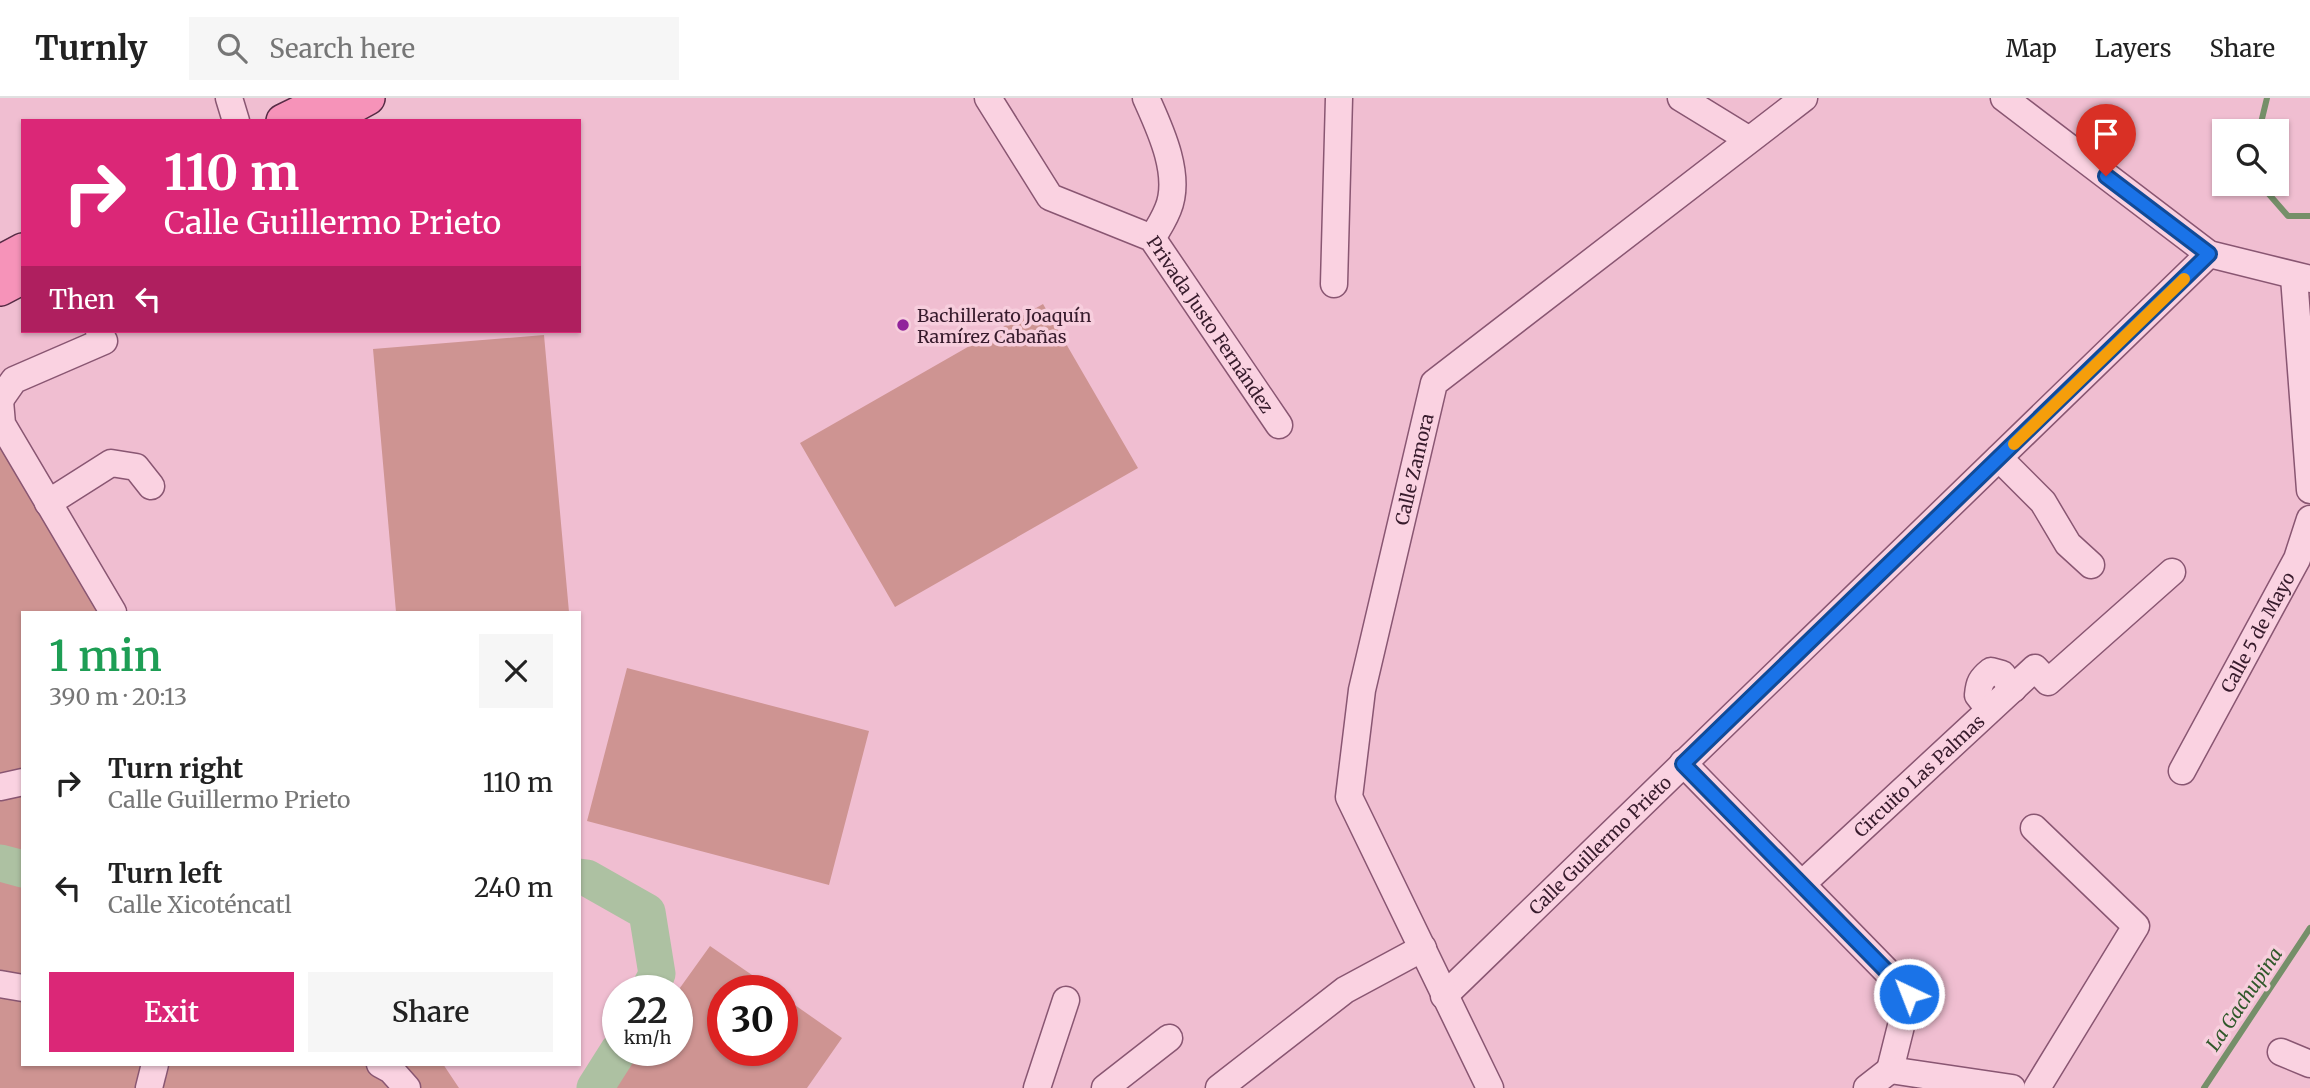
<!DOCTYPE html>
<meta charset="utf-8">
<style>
:root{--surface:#fff;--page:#f6f6f6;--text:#222;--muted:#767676;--line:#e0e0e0;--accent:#db2777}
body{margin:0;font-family:Merriweather,serif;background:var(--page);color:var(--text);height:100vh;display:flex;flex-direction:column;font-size:26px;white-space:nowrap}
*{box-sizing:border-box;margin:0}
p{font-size:23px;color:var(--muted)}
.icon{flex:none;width:38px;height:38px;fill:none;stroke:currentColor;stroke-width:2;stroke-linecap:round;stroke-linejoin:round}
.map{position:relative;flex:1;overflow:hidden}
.sheet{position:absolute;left:21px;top:513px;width:560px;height:455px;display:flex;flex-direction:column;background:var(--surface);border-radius:0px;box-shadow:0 2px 5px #0004}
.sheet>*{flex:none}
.guide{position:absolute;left:21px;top:21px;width:560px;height:214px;border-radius:0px;box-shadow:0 2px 5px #0004;background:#db2777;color:#fff;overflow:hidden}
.buttons{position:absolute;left:2212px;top:21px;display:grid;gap:14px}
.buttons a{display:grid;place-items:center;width:77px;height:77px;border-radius:0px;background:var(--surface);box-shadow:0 2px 5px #0004;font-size:35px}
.speed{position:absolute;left:602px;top:877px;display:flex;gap:14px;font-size:35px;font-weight:700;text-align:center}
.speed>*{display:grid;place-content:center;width:91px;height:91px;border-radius:50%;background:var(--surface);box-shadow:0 2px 5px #0004;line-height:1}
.speed small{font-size:18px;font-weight:400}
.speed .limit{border:10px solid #d22;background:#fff;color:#111}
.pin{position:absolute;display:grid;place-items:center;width:60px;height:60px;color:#fff;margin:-72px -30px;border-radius:50% 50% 50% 0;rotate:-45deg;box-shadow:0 0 7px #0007}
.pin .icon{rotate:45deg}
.me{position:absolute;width:77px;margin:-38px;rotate:317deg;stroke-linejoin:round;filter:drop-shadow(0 0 5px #0008)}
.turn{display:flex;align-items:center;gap:24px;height:147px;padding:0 28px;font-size:32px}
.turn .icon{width:91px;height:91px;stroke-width:2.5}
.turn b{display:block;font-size:49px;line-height:60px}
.then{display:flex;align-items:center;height:66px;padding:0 28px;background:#0003;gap:14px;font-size:26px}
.round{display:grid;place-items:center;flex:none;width:74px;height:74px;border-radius:0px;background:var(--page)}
.head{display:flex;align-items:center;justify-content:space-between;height:119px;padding:0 28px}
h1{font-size:42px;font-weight:600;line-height:52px;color:#1e9e55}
.cta{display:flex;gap:14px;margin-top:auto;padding:14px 28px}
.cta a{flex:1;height:80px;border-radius:0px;background:var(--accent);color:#fff;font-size:28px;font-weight:600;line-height:80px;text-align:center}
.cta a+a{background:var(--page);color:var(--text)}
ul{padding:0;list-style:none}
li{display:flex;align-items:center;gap:21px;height:105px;padding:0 28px}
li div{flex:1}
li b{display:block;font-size:26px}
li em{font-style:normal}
header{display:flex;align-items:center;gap:42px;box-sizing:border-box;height:98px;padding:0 35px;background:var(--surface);border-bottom:2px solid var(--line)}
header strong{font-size:33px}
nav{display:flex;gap:38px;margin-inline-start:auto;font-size:24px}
.search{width:490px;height:63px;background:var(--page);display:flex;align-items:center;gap:18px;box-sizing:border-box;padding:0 24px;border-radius:0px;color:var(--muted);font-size:26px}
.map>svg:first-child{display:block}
</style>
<header>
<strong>Turnly</strong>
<div class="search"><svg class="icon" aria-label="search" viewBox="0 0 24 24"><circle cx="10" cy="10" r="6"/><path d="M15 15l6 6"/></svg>Search here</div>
<nav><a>Map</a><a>Layers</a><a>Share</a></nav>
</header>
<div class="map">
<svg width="2310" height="990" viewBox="0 0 2310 990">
<rect width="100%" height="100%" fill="#f0bed1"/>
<path fill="#ce9492" d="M1043 206 1138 370 895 509 800 345Z
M544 237 569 514H396L373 251Z
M0 336 125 514H23V966H443L459 990H0Z
M627 570 869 633 829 787 587 723Z
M710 848 774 892H723V952H782V898L842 940 807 990H610L636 952H677V894Z"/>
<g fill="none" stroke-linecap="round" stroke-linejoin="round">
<path stroke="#758f69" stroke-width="6" d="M2259 33 2267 0
M2260 86 2288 118H2310
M2204 990 2310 830"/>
<path stroke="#adc1a2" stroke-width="37" d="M0 765 23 771
M579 779 587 780 647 814 657 876 649 892
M595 990 619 952"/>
<defs>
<g id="minor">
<path d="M229 0 236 23"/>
<path id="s1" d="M988 0 1050 99 1152 140 1279 327"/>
<path d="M1146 0C1160 31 1182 77 1168 111 1164 121 1158 131 1152 140"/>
<path d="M1681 0 1748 41"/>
<path d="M2004 0 2209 156 2310 181"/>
<path d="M2294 179 2310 392"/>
<path d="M1334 186 1339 0"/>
<path d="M0 302 14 282 104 243 99 233"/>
<path d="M0 303 2 326 113 514"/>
<path d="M1999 360 2043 404 2068 446 2091 467"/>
<path d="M48 405 111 365 136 369 151 388"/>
<path d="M1989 611 1978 597C1979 585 1981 581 1991 573L2002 576 2013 591"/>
<path d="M1683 665 1909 896 1890 972"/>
<path id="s2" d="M2182 673 2297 461 2310 421"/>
<path d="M0 689 23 684"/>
<path d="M2034 730 2136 828 2037 990"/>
<path id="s3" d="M1803 785 2035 570 2048 584 2172 474"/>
<path d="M0 886 23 890"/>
<path id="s4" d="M1444 898 2209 156"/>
<path d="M2281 954 2310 966"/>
<path d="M380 966 391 972 407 990"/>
<path d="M1890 972 2012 990"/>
<path d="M149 990 155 966"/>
<path d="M1037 990 1066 902"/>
<path d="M1105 990 1169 940"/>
<path d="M1219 990 1345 892 1423 850"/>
<path id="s5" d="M1490 990 1349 699 1362 592 1434 285 1804 0"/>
<path d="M1867 990 1890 972"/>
</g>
<path id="major" d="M283 23 330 0
M326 23 368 0
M0 164 23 152
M0 191 23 179"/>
</defs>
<use href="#minor" stroke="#895672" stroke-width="29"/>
<use href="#major" stroke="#562b45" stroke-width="36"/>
<use href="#minor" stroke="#fad2e1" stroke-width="26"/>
<use href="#major" stroke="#f693b9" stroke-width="33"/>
</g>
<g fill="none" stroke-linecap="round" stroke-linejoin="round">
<defs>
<path id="route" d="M1909 896 1683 666 2209 156 2106 78"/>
</defs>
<use href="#route" stroke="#114b97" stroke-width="18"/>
<use href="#route" stroke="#1a73e8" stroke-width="12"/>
<path stroke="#f59e0b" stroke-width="12" d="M2014 346 2184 181"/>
</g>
<circle fill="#91239b" stroke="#f7cedd" stroke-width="2.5" cx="903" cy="227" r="7"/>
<g text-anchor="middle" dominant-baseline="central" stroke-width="7" stroke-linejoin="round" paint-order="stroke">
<g font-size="18" fill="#371b2c" stroke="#f7cedd" text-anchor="start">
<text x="917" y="217">Bachillerato Joaquín<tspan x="917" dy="21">Ramírez Cabañas</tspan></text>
</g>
<g font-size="18" fill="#371b2c" stroke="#f7cedd">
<text stroke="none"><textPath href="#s1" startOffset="331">Privada Justo Fernández</textPath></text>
<text stroke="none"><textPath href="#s5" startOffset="658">Calle Zamora</textPath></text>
<text stroke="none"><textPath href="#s2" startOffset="158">Calle 5 de Mayo</textPath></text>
<text stroke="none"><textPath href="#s3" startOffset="158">Circuito Las Palmas</textPath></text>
<text stroke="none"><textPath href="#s4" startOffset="217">Calle Guillermo Prieto</textPath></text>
</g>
<g font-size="19" font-style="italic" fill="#30582a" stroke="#f7cedd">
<text transform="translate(2244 901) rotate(-56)">La Gachupina</text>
</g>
</g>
</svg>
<div class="buttons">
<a><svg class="icon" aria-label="search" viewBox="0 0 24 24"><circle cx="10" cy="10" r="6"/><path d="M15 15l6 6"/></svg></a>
</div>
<div class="speed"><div>22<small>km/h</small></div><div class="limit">30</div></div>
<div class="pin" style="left:2106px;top:78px;background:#d93025"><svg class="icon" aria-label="arrive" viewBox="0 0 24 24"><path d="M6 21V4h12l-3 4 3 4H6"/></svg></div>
<svg class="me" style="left:1909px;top:896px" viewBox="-20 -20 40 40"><circle r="17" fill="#1a73e8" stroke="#fff" stroke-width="3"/><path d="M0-11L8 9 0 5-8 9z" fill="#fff"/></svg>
<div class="guide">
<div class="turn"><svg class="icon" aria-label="right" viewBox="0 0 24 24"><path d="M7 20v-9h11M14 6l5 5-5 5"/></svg><div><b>110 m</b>Calle Guillermo Prieto</div></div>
<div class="then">Then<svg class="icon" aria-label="left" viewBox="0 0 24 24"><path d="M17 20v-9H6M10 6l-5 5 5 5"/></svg></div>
</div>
<section class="sheet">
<div class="head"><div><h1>1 min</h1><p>390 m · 20:13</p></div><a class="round"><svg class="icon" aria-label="close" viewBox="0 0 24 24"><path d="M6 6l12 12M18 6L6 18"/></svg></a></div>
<ul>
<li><svg class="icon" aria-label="right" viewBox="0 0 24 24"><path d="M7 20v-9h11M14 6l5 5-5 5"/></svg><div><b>Turn right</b><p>Calle Guillermo Prieto</p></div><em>110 m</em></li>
<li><svg class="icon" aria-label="left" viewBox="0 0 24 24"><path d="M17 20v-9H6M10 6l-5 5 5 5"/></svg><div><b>Turn left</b><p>Calle Xicoténcatl</p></div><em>240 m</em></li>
</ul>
<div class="cta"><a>Exit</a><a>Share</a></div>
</section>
</div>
